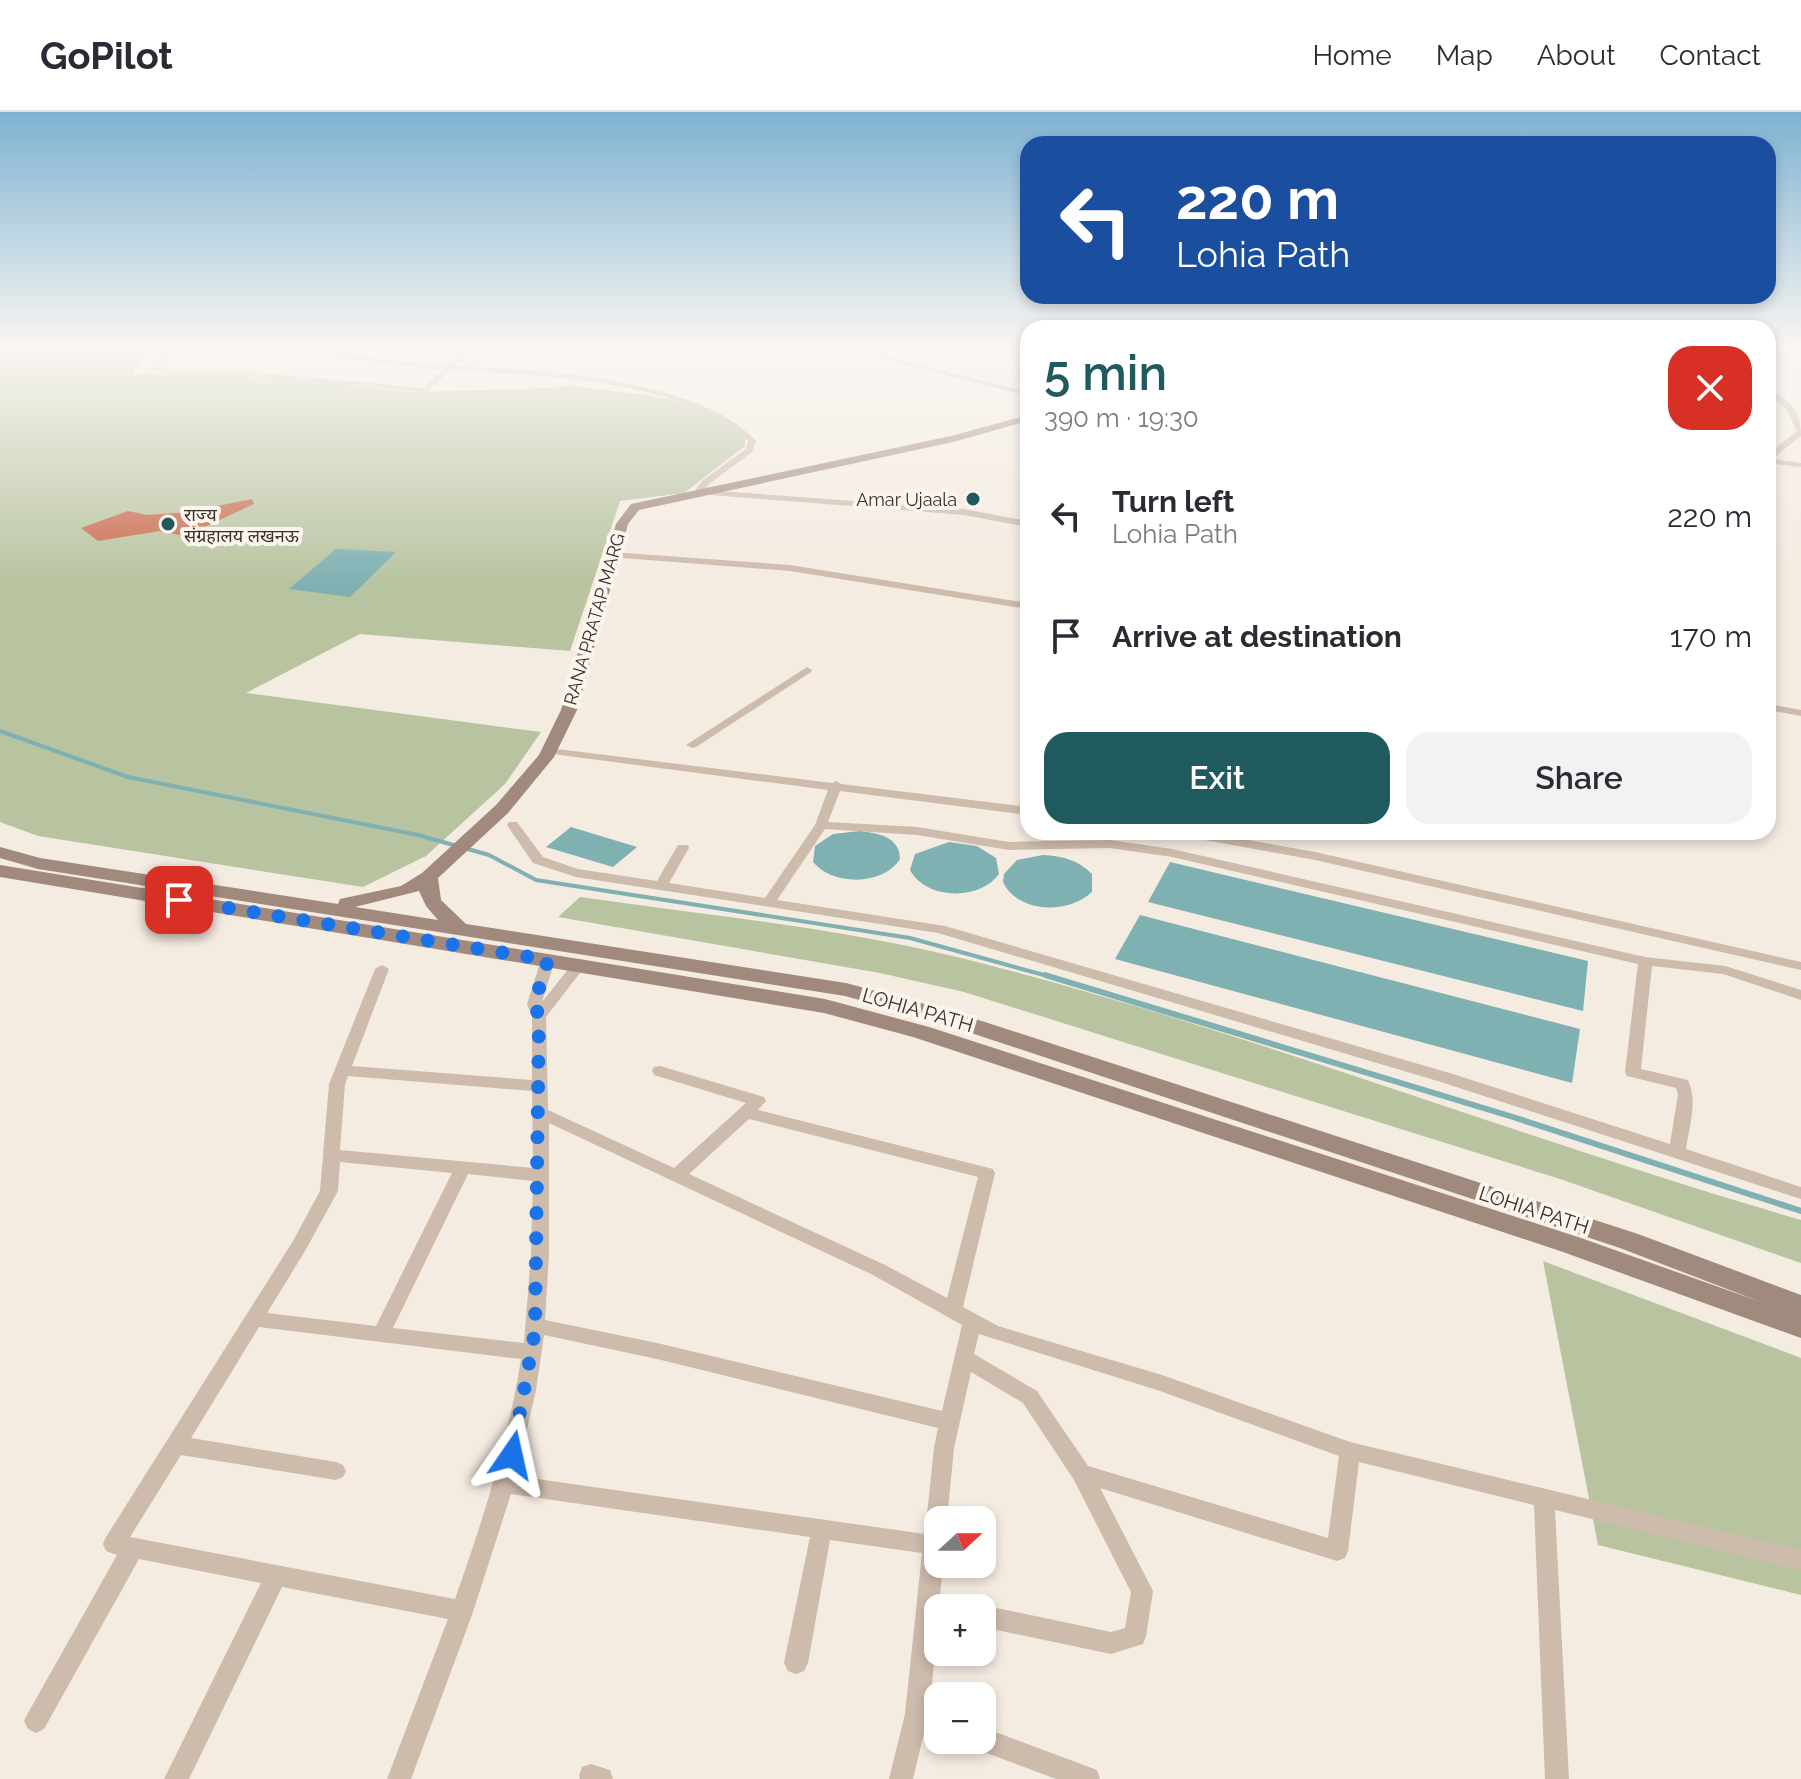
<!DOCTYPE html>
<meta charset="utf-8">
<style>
:root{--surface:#fff;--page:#f2f2f3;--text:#2b2b33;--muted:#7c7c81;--line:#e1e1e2;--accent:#1f5a5e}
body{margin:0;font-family:Raleway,"Noto Sans Devanagari",sans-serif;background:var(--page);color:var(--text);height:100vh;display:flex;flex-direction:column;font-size:30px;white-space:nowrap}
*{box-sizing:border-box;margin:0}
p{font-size:26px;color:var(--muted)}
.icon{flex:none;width:44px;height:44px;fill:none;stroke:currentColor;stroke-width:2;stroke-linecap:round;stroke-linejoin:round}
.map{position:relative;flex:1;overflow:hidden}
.details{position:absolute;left:1020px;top:208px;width:756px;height:520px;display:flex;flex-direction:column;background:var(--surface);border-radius:24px;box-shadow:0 4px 12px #0003}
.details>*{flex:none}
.hud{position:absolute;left:1020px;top:24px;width:756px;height:168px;border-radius:24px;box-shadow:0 4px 12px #0003;background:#1a4fa0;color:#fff;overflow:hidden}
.needle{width:52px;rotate:69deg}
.fabs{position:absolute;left:924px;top:1394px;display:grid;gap:16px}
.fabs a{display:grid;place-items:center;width:72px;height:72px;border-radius:16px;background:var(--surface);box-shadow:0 4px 12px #0003;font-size:40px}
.pin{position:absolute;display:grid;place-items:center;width:68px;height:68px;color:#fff;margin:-34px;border-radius:16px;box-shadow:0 4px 12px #0006}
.me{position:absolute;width:88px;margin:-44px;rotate:11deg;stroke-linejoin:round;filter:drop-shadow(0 0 6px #0008)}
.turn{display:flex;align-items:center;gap:28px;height:168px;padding:0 24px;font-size:36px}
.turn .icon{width:104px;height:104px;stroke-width:2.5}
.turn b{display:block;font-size:56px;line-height:68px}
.round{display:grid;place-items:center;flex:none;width:84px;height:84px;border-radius:24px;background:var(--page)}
.headline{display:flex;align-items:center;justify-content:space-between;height:136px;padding:0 24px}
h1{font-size:48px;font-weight:600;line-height:60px;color:var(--accent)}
.button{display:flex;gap:16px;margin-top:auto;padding:16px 24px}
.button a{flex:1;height:92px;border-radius:24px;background:var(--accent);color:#fff;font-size:32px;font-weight:600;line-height:92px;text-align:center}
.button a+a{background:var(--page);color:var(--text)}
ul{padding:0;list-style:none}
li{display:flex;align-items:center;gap:24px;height:120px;padding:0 24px}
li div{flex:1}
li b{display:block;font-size:30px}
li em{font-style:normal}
header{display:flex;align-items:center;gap:48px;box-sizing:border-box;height:112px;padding:0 40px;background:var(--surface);border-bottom:2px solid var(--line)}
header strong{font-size:38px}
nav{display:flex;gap:44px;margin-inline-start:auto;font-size:28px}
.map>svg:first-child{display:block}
</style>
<header>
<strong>GoPilot</strong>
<nav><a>Home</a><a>Map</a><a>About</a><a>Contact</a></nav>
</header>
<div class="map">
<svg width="1801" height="1667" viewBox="0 0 1801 1667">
<rect width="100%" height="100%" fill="#f4ebe1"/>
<path fill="#b8c4a0" d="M0 238H151L135 255 134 262 176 260 310 268 408 280 552 276 570 273C627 283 703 281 745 325V334L684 381 620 389 570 539 360 522 246 581 541 620 505 672 426 744 363 775 38 724 0 710Z
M580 785C705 803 834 815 957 845 1243 916 1518 1026 1801 1108V1151L1560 1067 964 880 880 861 558 805Z
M1543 1149 1801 1246V1483L1598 1433Z"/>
<path fill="#7fb0b2" d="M336 437 396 440 350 485 289 477Z
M571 715 637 735 613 755 546 735Z
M860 719C878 721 900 725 900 747 883 774 833 774 813 750L815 734 833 722Z
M949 730 977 734 996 746 999 762C980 789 926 788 910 758L915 742Z
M1043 743C1063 744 1078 748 1092 762V780C1069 802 1018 802 1003 770L1004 762 1017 748Z
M1170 750 1588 849 1583 899 1148 790Z
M1140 803 1580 917 1572 971 1115 847Z"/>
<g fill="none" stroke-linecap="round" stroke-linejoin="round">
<path stroke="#7fb0b2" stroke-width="4" d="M0 619 128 665 418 723 489 743 536 768 910 826 1051 865"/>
<path stroke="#7fb0b2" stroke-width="6" d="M1045 863 1513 1005 1801 1099"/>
</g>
<path fill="#c8694b" d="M252 387 254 392 185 424 160 419 98 429 81 416 128 399 147 403 188 400Z"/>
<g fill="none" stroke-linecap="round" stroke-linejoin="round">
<path fill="#cdbbac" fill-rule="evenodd" d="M167 238H174L157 256 264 261 424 276 443 258 274 238H301L447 254 464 238H471L455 254C537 258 698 265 756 329L752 340 709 372 705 378 964 397 1028 409V415L964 403 699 382 696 377 703 368 746 337 748 329C685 267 535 263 451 258L426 280 264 265 150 259V257Z
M850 238H862L1028 280V284Z
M1768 278C1790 287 1801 300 1801 324L1772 347 1801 351V355L1768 351V342L1797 319 1787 298 1768 283Z
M612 440 790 453 1028 491V497L790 459 609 445 607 443Z
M807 555 812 558 811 560 696 635 692 636 686 633Z
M1768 592 1801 598V604L1768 598Z
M549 636 832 671 836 669 841 672 1028 695V703L840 679 828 710 917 715 1009 730 1110 728 1172 737 1645 845 1725 854 1801 878V888L1723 862 1652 854 1641 957 1688 968C1698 989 1689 1015 1686 1037L1801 1075V1087L1441 970 938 821 576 765 533 751 507 713 509 710H517L543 745 578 757 657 769 678 733H688L689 736 669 771 765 786 815 713 828 678 545 641V637ZM825 717 917 723 1009 738 1110 736 1172 745 1638 852 1625 960 1627 964 1676 976 1678 982 1670 1032 1453 962 945 814 777 788Z
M1177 720H1204L1315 740 1801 850V858L1315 748 1183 724Z
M548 844 555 848 542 890 574 850 579 849 586 853 546 905 548 998 674 1056 746 991 654 963 652 959 654 955 660 954 764 985 766 989 758 998 993 1057 995 1061 963 1195 998 1214 1162 1263 1350 1330 1801 1438V1458L1555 1398 1569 1667H1545L1534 1393 1359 1350 1348 1439 1345 1446 1337 1449 1100 1376 1153 1479 1146 1524 1143 1532 1111 1542 982 1515V1496H975L982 1493 1111 1520 1125 1516 1131 1480 1074 1368 1023 1291 971 1260 954 1336 947 1408H938V1452H943L930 1595 938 1598V1622L925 1617 913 1667H889L905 1602 922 1441 830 1428 808 1551 804 1559 796 1562 788 1559 784 1551 810 1425 511 1382 472 1503 411 1667H387L448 1507 282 1475 189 1667H164L261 1471 139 1447 44 1617 36 1621 28 1617 24 1609 28 1601 117 1443 106 1439 103 1432 106 1425 293 1129 320 1079 329 972 375 857 382 853 389 857 352 954 532 968V904L527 892 541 848ZM348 964 532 979 533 1056 340 1038 345 972ZM749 1007 978 1065 947 1186 885 1153 689 1062ZM549 1011 873 1163 962 1213 942 1299 657 1231 545 1208 549 1142ZM340 1050 452 1061 376 1214 267 1201 305 1139 338 1079ZM468 1062 533 1069 531 1142 524 1231 393 1216ZM259 1215 521 1247C508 1330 483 1408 455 1487L130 1425 181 1343 336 1368 343 1365 346 1359 343 1353 336 1350 191 1326ZM979 1222 1160 1279 1339 1344 1328 1426 1088 1354 1037 1279 974 1242ZM544 1223 657 1247 938 1316 934 1336 925 1422 516 1364 536 1278Z
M982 1615 1097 1658 1100 1667H1056L973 1636 970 1628H982Z
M591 1652 610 1658 613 1667H580L579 1664 582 1655Z"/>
<path fill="#a18a7d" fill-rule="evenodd" d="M1028 303V309L953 330 639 398 628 412 577 598 554 645 508 701 438 766 441 788 466 812 846 871 954 900 1638 1122 1801 1183V1226L1563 1140 913 925 824 901 0 765V753L825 887 929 915 1581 1126 1761 1190 1620 1136 938 910 845 884 38 757 0 746V735L40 746 338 792 340 787 401 774 422 761 496 693 539 643 561 598 616 412 631 392 951 324ZM419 779 426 794 438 808 355 795Z"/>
</g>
<linearGradient id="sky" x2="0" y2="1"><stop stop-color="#7eb2d2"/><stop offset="0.5" stop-color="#faf6f2"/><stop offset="1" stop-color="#faf6f2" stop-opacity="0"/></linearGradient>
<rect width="1801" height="472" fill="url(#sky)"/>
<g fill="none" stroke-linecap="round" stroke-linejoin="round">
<path stroke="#1a73e8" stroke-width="14" stroke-dasharray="0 25.2" d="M179 788 548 848 534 892 539 904 535 1219 512 1343"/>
</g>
<g fill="#1f5a5e" stroke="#fbf5ee" stroke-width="3">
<circle cx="973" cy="387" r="8"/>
<circle cx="168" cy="412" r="8"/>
</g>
<g text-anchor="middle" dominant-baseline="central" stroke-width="8" stroke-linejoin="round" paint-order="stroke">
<g font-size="18" fill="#3b302b" stroke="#fbf5ee" text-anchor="end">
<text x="957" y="387">Amar Ujaala</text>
<text x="184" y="402" text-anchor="start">राज्य<tspan x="184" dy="21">संग्रहालय लखनऊ</tspan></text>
</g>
<g font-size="18" fill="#3b302b" stroke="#fbf5ee">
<text transform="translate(594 507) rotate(-74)">RANA PRATAP MARG</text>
</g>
<g font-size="20" fill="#3b302b" stroke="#fbf5ee">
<text transform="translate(918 898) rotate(16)">LOHIA PATH</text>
<text transform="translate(1534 1098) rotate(18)">LOHIA PATH</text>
</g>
</g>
</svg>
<div class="fabs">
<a><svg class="needle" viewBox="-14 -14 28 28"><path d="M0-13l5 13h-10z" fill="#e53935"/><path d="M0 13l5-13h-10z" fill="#7c7c81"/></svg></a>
<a>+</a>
<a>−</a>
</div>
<div class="pin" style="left:179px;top:788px;background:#d93025"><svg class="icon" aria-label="arrive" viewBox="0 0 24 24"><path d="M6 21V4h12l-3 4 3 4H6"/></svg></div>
<svg class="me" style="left:512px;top:1343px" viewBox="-20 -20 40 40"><path d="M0-17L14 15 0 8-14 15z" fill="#1a73e8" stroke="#fff" stroke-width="4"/></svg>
<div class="hud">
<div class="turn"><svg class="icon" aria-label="left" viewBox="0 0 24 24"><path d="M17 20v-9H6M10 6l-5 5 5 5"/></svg><div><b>220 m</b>Lohia Path</div></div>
</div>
<section class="details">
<div class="headline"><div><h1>5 min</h1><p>390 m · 19:30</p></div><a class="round" style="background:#d93025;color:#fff"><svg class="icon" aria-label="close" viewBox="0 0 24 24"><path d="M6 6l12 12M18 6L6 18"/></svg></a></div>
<ul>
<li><svg class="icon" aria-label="left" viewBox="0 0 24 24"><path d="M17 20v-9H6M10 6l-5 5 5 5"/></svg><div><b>Turn left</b><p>Lohia Path</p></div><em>220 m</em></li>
<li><svg class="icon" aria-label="arrive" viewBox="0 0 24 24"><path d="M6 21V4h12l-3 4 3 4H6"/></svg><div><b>Arrive at destination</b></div><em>170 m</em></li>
</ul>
<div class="button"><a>Exit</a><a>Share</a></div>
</section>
</div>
